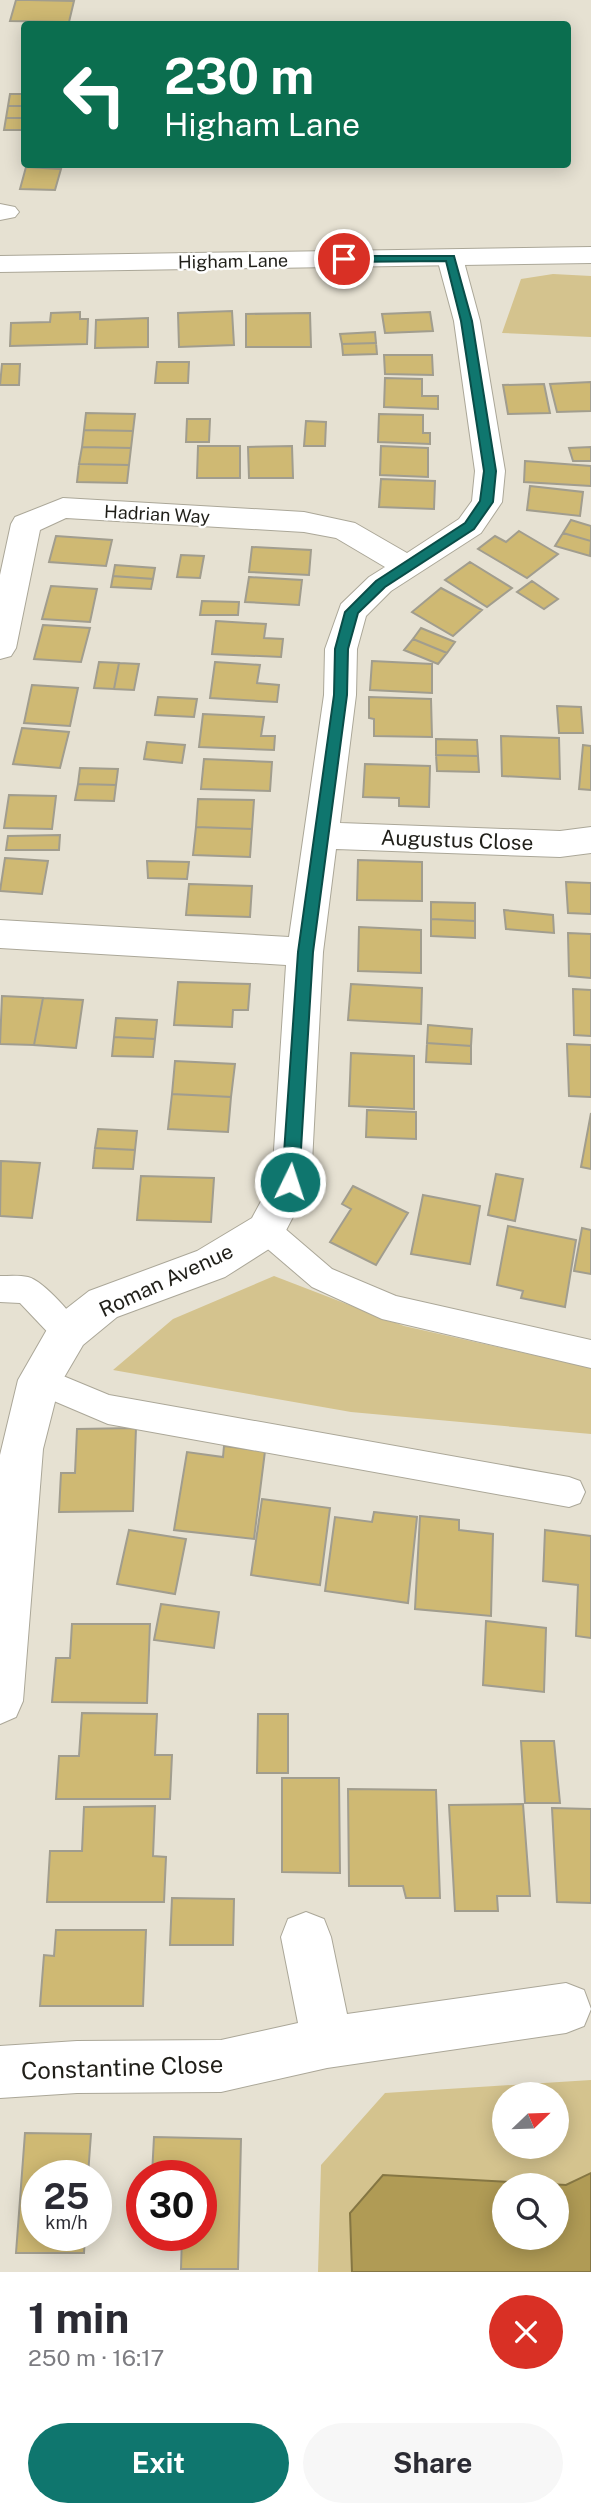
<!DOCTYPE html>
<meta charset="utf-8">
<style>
:root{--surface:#fff;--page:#f7f7f7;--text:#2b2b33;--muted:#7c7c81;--accent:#0f766e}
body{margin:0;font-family:"Public Sans",sans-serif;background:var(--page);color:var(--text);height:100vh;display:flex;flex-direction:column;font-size:26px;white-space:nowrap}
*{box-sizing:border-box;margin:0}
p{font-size:23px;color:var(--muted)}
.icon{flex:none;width:38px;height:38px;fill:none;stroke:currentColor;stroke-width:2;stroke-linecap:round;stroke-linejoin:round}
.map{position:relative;height:2272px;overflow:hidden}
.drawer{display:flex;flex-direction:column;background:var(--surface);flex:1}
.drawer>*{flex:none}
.top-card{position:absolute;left:21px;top:21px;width:550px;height:147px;border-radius:7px;box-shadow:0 4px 18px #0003;background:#0b6e4f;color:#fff;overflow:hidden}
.needle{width:46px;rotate:67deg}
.fabs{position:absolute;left:492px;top:2082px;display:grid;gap:14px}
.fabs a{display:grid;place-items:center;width:77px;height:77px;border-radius:50%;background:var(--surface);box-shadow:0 4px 18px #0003;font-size:35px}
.speed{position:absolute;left:21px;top:2160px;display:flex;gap:14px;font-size:35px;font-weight:700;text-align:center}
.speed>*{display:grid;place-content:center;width:91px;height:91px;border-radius:50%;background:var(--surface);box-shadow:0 4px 18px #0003;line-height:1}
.speed small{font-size:18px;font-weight:400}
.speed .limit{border:10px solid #d22;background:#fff;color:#111}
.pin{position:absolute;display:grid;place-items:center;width:60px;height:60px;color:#fff;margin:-30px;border:4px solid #fff;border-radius:50%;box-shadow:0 2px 7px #0007}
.me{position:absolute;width:77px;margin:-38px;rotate:4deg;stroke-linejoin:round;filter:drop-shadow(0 0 5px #0008)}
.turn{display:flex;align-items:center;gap:24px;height:147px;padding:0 28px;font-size:32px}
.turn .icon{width:91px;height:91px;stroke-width:2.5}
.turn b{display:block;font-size:49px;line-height:60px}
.round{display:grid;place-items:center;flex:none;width:74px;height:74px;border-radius:37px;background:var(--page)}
.summary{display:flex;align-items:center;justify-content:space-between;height:119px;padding:0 28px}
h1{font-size:42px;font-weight:700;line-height:52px}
.button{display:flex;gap:14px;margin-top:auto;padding:14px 28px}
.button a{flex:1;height:80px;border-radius:42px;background:var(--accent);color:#fff;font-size:28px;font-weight:700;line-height:80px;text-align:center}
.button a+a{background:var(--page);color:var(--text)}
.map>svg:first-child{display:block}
</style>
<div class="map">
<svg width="591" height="2272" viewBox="0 0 591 2272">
<rect width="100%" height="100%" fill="#e6e1d2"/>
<path fill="#d4c38e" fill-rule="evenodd" d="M553 274 591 276V337L502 333 521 279Z
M274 1276 404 1326 591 1368V1434L351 1412 113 1370 173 1319Z
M591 2080V2272H318L321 2165 385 2093ZM504 2095H556V2147H504ZM504 2186H556V2238H504Z"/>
<path fill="#b09b55" stroke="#857643" stroke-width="2" fill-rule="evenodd" d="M591 2173V2272H352L350 2213 383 2175 566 2185ZM504 2186H556V2238H504Z"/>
<path fill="#cfb973" stroke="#a19d8e" stroke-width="2" d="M16 0H29L74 1 69 22 10 21Z
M10 94H24V106H8Z
M8 106H24V118H6Z
M6 118H24V130H4Z
M26 167 61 169 55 190 20 189Z
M232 311 234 345 179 347 178 313Z
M80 312V319H88L87 344 10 346 11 323 50 322 51 313Z
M430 312 433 331 385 333 382 314Z
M310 313 311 347H246V314Z
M148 318V347L95 348 96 320Z
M375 332 376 343 342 344 340 334Z
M376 343 377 354 343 355 342 344Z
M384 355H432L433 375 385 374Z
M157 362H189L188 383H155Z
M2 364H20L19 385H0Z
M385 378 422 379V396H438V409L384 407Z
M591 382V411L557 412 550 384Z
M544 384 550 413 508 414 503 385Z
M86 413 135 414 133 431 84 430Z
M379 414 423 415V433H430V444L378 442Z
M187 419H210L209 442H186Z
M306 421 326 422 325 446H304Z
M84 430 133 431 131 448 82 447Z
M198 446H240V478H197Z
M292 446 293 478H249L248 447Z
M381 446 428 448V477L380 475Z
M82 447 131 448 129 465 79 464Z
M591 447V461H573L569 448Z
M525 461 591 466V486L524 482Z
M79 464 129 465 127 483 77 482Z
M381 479 435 481 434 509 379 507Z
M530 486 583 492 580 516 527 510Z
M571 520 591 526V541L563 533Z
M519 531 558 554 527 578 478 549 495 536 506 542Z
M563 533 591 541 590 556 555 546Z
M56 536 112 540 106 566 49 562Z
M252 547 311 550 309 575 249 572Z
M181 555 204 556 200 578 177 577Z
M470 562 512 588 487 607 445 580Z
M115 565 155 568 153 579 113 576Z
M113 576 153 579 151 589 111 587Z
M249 577 302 580 299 605 245 602Z
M532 581 558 599 544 609 517 592Z
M51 586 97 589 90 622 42 619Z
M441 588 482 610 453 636 412 612Z
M202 601 239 602 238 615H200Z
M216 621 266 624 264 638 283 639 281 657 212 654Z
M43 625 90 628 81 662 34 659Z
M421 628 455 642 447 653 413 639Z
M413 639 447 653 438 664 404 650Z
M372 661 432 664V693L370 690Z
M99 662 119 663 114 689 94 688Z
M215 662 260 665 257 683 279 685 277 702 210 698Z
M119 663 139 664 134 690 114 689Z
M32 685 78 688 70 726 24 723Z
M158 697 197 699 194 717 155 715Z
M369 697 431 699 432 737 374 736V719L369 718Z
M557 706 581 707 583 733H559Z
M203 714 264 717 261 736H275L274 750 199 747Z
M22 728 69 732 60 768 13 764Z
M501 736 559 738 560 779 502 776Z
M436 739 477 740 478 756 436 755Z
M147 742 185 745 182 763 144 759Z
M583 745 591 746V790L579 789Z
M436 755 478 756 479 772 437 771Z
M204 759 272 762 270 791 201 789Z
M365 764 430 766 429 807 399 806V798L363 797Z
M80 768 118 769 116 785 78 784Z
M78 784 116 785 114 801 75 800Z
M9 795 56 796 52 829 4 828Z
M198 799 254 800 252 829 196 827Z
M196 827 252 829 250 857 193 855Z
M60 835 59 850H6L8 836Z
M5 858 48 861 42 894 0 891Z
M358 860 422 862V901L357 900Z
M147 861 189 862 187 879 148 878Z
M566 882 591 883V914L568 913Z
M189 884 252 886 250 917 186 915Z
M431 902 475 903V921L431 919Z
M504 910 553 915 554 933 506 929Z
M431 919 475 921V938L431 936Z
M359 927 421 930V973L358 971Z
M568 933 591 934V978L569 976Z
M178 982 250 984 248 1010H233L232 1027 174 1025Z
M351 984 422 988 421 1024 348 1020Z
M573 989 591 990V1036L574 1035Z
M2 996 43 998 34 1045 0 1044Z
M43 998 83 1000 76 1048 34 1045Z
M116 1018 157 1020 155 1039 114 1037Z
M428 1025 472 1029 471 1046 427 1043Z
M114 1037 155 1039 153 1057 112 1056Z
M427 1043 471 1046V1064L426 1062Z
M567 1044 591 1045V1097L569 1096Z
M351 1053 414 1056V1109L349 1106Z
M175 1061 235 1064 231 1097 172 1094Z
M172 1094 231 1097 228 1132 168 1129Z
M367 1110 416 1112V1139L366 1137Z
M591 1113V1169L581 1167Z
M98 1129 137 1131 135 1150 95 1148Z
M95 1148 135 1150 133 1169 93 1168Z
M1 1161 40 1163 32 1218 0 1216Z
M496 1174 523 1179 515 1221 488 1215Z
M141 1176 214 1178 211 1222 137 1220Z
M353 1186 408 1213 376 1265 330 1242 351 1209 342 1204Z
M423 1195 480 1206 470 1264 411 1254Z
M508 1226 576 1240 565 1307 521 1298 523 1291 497 1285Z
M582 1228 591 1230V1274L574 1271Z
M136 1428 133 1511 59 1512 61 1473H75L77 1429Z
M224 1446 265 1451 254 1539 174 1530 187 1452 223 1457Z
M262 1499 330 1508 320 1585 251 1575Z
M374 1512 417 1517 408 1603 325 1591 335 1517 372 1522Z
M420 1516 459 1520V1530L493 1534 491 1616 415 1609Z
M129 1530 186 1539 175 1594 117 1584Z
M545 1530 591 1536V1638L576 1636 578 1585 543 1581Z
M161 1604 219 1612 214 1648 154 1640Z
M486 1621 546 1628 544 1692 483 1685Z
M72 1624H150L147 1703 52 1702 56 1658H70Z
M82 1713 157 1714 155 1755H172L170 1799H56L59 1756H79Z
M258 1714H288V1773H257Z
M521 1741H554L560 1803H525Z
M282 1778H339L340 1873 282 1872Z
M348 1789 436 1790 440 1898H406L403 1886H349Z
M523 1804 530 1896H497L498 1911H455L449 1805Z
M155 1806 153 1856 166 1857 164 1902H47L50 1851H82L84 1807Z
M552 1808 591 1809V1903L557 1902Z
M172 1898 234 1899 233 1945H170Z
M56 1930H146L143 2006H40L44 1955 54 1956Z
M25 2133 91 2134 88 2175H37V2235H85L84 2253H16Z
M154 2137 241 2139 238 2269H181L182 2235H201V2175H152Z"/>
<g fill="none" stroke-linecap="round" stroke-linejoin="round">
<defs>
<path id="service" d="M266 1217 276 1221 332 1269 396 1296 591 1340V1368L382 1319 312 1287 256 1239 252 1230 256 1221Z
M0 1276C9 1276 19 1275 28 1277 44 1281 76 1318 83 1332L79 1342 68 1346 57 1342 20 1303 0 1302Z
M39 1366 109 1395 569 1477 580 1481 585 1492 580 1503 569 1507 108 1424 28 1390 24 1380 28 1370Z"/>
<path id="minor" d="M0 204 15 207 19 212 15 217 0 220Z
M450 250 459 252 463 258 480 321 505 471 502 502 481 533 391 591 366 616 357 649 356 695 340 823 560 831 591 827V853L560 857 336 849 323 952 311 1182 280 1242 225 1277 117 1317 83 1345 59 1386 43 1449 23 1701 16 1717 0 1724V1455L18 1380 53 1319 89 1291 197 1251 252 1218 272 1181 286 965 0 948V920L289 937 324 695 325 649 341 604 369 577 385 567 336 538 304 532 66 518 40 530 16 648 11 656 0 659V575L11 524 15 517 63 498 304 512 355 523 407 553 459 519 472 501 475 471 454 321 437 258 441 252Z
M306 1912 324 1919 331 1937 347 2014 566 1983 584 1990 591 2009 584 2026 566 2033 327 2068 221 2092 77 2093 0 2098V2046L77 2041 221 2040 298 2023 281 1937 288 1919Z"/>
<path id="tertiary" d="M591 247V263L0 272V256Z"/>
</defs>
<use href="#service" stroke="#aba798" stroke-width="2"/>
<use href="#minor" stroke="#aba798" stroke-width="2"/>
<use href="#tertiary" stroke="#aba798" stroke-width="2"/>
<use href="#service" fill="#fff" fill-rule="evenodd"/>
<use href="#minor" fill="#fff" fill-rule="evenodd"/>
<use href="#tertiary" fill="#fff" fill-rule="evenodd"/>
</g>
<path fill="#0f766e" stroke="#0a4d48" stroke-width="2" d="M344 256H454L472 321 496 471 493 502 474 529 385 587 358 613 348 649 347 695 313 952 299 1182 296 1187H285L282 1182 298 952 334 695 335 649 345 612 376 581 465 523 480 501 484 471 461 321 446 261 341 262 339 259Z"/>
<g text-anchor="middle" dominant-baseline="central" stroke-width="5" stroke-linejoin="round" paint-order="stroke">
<g font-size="18" fill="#201f19" stroke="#fff">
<text transform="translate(233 261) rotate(-1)">Higham Lane</text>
<text transform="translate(157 514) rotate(3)">Hadrian Way</text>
</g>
<g font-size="21" fill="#201f19" stroke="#fff">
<text transform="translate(457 840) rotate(2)">Augustus Close</text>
<text transform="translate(166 1280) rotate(-25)">Roman Avenue</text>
</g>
<g font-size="24" fill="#201f19" stroke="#fff">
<text transform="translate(122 2067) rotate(-2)">Constantine Close</text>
</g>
</g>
</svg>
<div class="fabs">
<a><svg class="needle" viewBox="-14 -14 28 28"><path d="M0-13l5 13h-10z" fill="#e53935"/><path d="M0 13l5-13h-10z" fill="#7c7c81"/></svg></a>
<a><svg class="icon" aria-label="search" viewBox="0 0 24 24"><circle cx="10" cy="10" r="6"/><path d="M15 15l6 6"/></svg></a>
</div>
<div class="speed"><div>25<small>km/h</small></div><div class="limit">30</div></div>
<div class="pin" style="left:344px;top:259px;background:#d93025"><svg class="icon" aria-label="arrive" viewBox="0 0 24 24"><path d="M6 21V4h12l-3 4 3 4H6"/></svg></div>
<svg class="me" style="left:290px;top:1182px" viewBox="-20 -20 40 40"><circle r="17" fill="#0f766e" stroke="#fff" stroke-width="3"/><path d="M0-11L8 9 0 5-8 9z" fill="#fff"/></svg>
<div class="top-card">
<div class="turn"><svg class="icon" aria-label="left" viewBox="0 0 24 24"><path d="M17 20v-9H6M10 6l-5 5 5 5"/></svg><div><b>230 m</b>Higham Lane</div></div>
</div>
</div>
<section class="drawer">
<div class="summary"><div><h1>1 min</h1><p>250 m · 16:17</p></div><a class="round" style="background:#d93025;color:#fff"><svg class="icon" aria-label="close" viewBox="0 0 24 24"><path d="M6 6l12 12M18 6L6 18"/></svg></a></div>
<div class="button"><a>Exit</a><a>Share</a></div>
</section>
